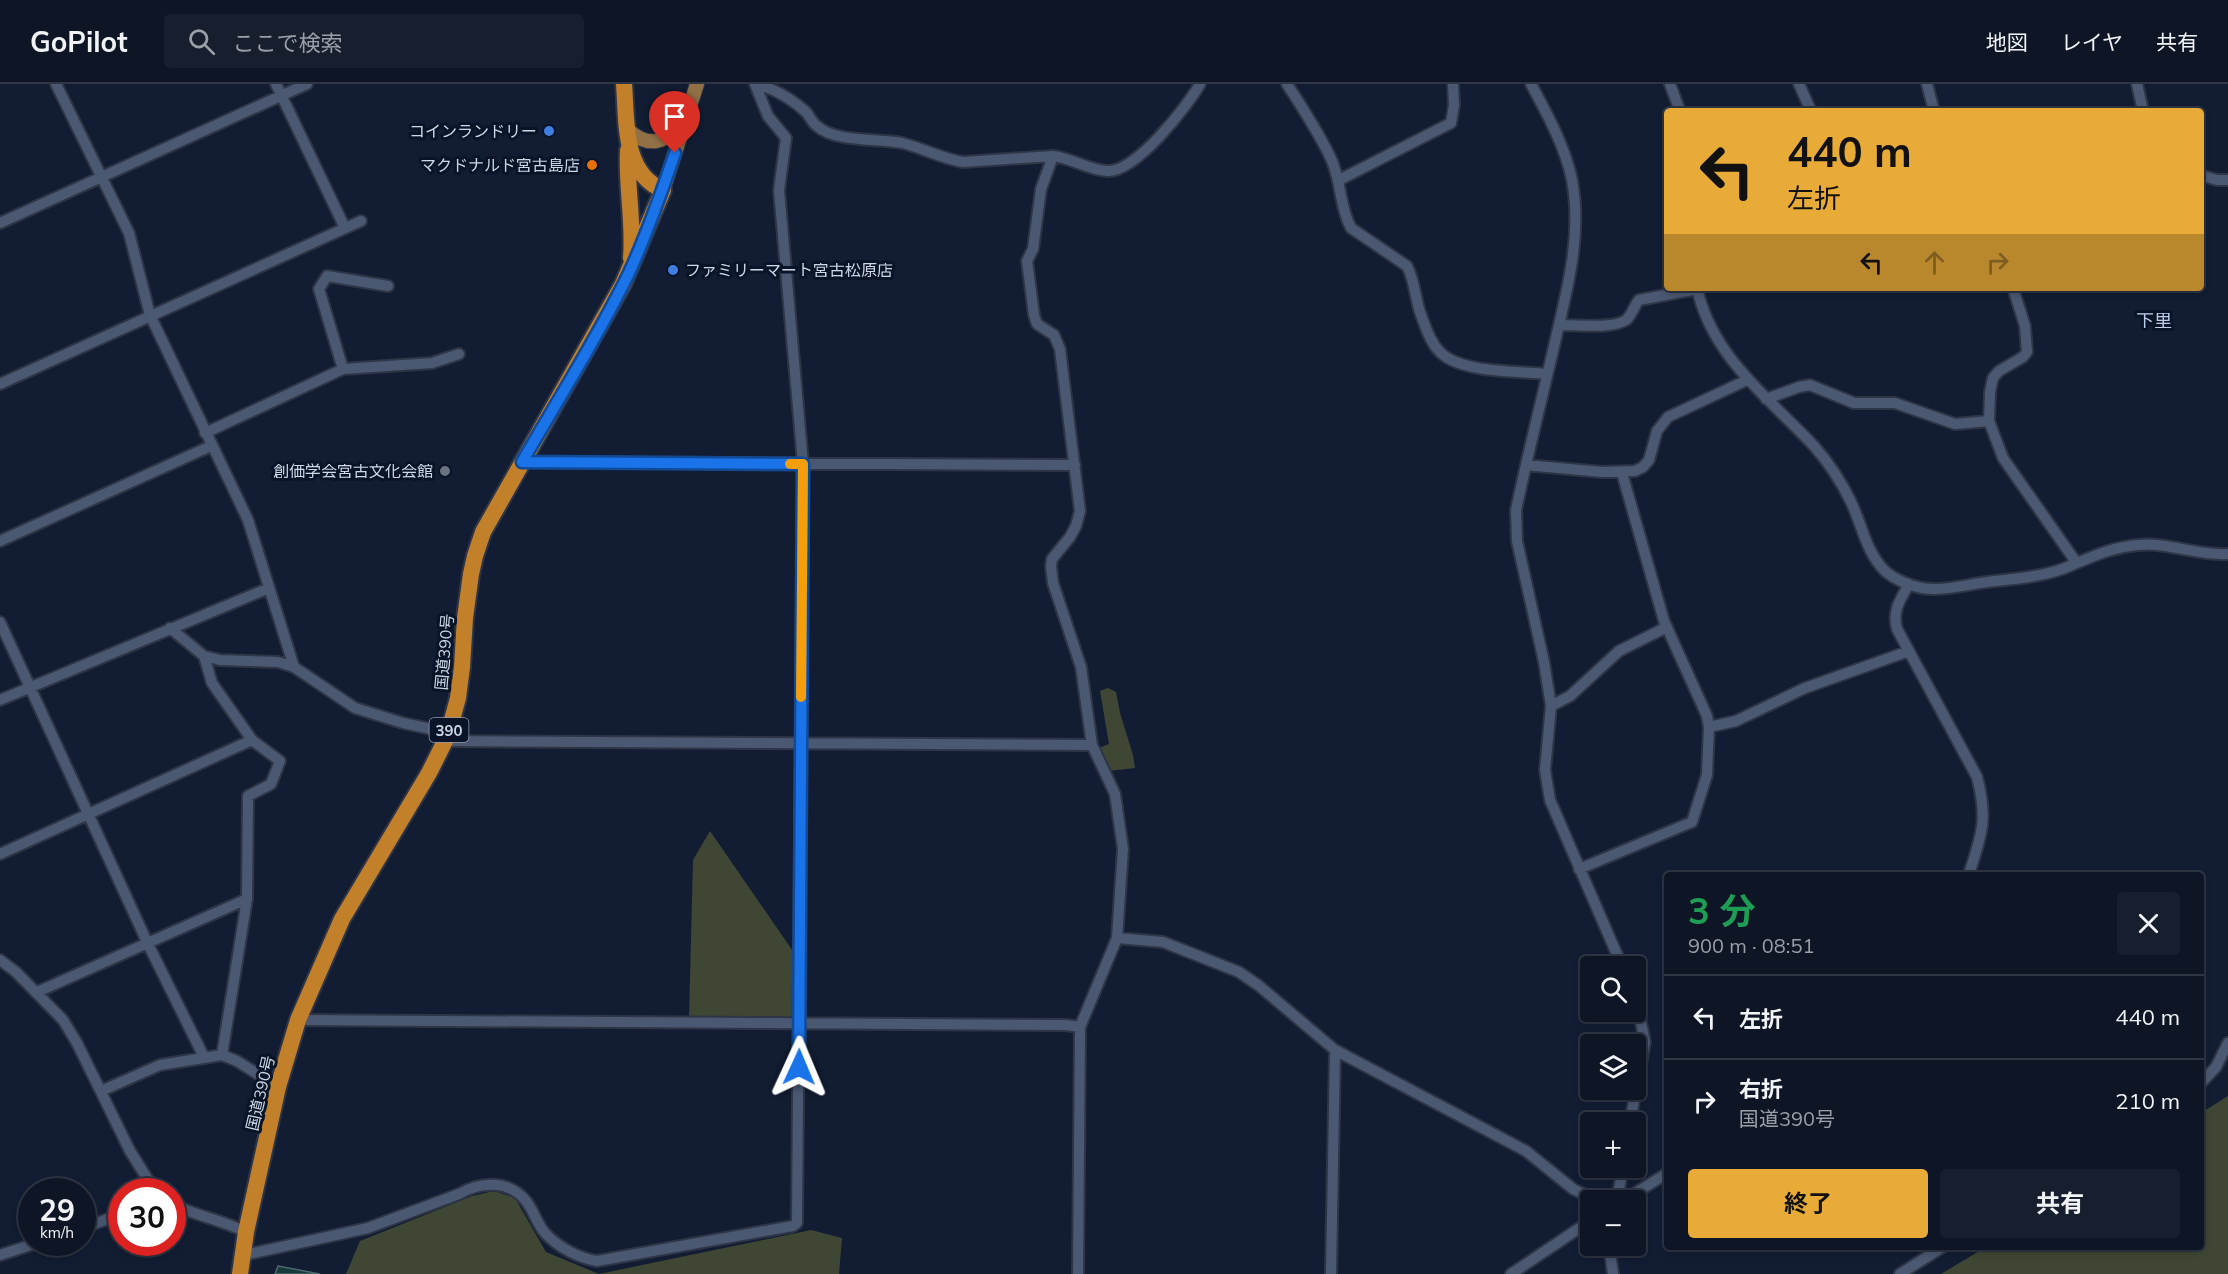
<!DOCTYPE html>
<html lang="ja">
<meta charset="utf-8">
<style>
:root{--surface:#0e1626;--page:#171f2e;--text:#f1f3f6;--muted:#9b9fa7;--line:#2e3543;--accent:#e8ab37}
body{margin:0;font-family:Mulish,"Noto Sans JP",sans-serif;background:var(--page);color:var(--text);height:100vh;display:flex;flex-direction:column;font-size:22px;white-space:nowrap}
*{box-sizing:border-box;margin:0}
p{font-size:20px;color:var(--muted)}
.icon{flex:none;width:33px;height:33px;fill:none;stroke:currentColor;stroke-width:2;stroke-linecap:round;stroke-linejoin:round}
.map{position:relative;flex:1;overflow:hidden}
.sheet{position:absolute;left:1664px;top:788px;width:540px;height:378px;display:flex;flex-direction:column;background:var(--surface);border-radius:6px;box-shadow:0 3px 9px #0003,0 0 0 2px var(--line)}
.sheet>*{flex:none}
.banner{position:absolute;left:1664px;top:24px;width:540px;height:183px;border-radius:6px;box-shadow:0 3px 9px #0003,0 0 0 2px var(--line);background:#e8ab37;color:#111;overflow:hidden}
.buttons{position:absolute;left:1580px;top:872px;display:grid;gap:12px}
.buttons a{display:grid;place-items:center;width:66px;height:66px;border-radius:6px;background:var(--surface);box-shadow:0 3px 9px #0003,0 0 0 2px var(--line);font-size:30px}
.speed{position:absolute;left:18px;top:1094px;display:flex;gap:12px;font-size:30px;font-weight:700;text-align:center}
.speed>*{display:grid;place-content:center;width:78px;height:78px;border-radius:50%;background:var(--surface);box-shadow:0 3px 9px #0003,0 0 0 2px var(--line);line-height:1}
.speed small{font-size:15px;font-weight:400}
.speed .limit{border:9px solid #d22;background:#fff;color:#111}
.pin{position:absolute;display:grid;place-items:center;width:51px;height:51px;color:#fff;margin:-62px -26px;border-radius:50% 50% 50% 0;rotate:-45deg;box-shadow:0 0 6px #0007}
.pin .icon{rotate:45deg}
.me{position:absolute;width:66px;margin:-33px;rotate:1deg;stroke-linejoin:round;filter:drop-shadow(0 0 4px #0008)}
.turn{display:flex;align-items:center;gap:21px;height:126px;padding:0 24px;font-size:27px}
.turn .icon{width:78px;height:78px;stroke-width:2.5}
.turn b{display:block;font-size:42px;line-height:51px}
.lanes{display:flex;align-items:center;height:57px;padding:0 24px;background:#0003;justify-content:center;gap:30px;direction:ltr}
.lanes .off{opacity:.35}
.round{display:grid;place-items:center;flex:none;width:63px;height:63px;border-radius:6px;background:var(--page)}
.head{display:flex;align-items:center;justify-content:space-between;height:102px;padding:0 24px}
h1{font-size:36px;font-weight:700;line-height:45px;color:#1e9e55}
.action{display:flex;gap:12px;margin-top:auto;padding:12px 24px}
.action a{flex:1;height:69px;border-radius:6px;background:var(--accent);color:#111;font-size:24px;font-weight:700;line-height:69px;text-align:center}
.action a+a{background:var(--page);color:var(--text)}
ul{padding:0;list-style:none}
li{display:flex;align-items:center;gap:18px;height:84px;padding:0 24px;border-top:2px solid var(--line)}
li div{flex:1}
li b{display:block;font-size:22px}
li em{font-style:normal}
header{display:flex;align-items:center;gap:36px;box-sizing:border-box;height:84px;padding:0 30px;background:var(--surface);border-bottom:2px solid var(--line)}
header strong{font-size:28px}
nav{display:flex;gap:33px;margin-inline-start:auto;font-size:21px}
.search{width:420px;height:54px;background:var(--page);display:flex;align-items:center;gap:15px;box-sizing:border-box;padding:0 21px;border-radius:6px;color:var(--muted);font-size:22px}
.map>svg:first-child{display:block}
</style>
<header>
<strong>GoPilot</strong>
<div class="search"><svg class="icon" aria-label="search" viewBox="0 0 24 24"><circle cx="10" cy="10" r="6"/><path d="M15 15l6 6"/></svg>ここで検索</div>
<nav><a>地図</a><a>レイヤ</a><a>共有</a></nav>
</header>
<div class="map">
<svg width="2228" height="1190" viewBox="0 0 2228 1190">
<rect width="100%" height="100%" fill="#121d33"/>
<path fill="#3f4734" d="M1108 604 1116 608 1120 629 1133 671 1135 684 1108 687 1099 664 1109 660 1100 607Z
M710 747 797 873V937L689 934 693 776Z
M2228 1012V1190H1941L1986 1163 2200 1162 2201 1029Z
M494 1107 515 1114 546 1168 599 1190 811 1146 842 1154 839 1190H346L360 1157 472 1112Z"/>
<path fill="#16393b" stroke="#4d686e" stroke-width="1.5" d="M278 1182 320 1190H275Z"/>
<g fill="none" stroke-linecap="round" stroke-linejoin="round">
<defs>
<path id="minor" d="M56 0 129 149 150 231 248 436 294 583
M276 0 345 144
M758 0C776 6 792 15 806 28 810 32 812 39 817 42 836 59 878 54 902 59 923 64 942 75 963 78L1053 72C1071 74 1089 86 1107 87 1135 89 1187 23 1200 0
M1287 0C1303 25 1320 50 1332 77 1341 98 1340 124 1351 144L1407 182C1415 197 1415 215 1421 231 1426 244 1430 258 1440 268 1460 289 1518 287 1547 290
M1531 0C1547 30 1565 62 1572 96 1583 155 1565 213 1552 271 1540 322 1527 374 1516 426L1517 457 1544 578 1551 622 1545 686 1550 716 1622 882
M1670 0 1680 27
M1799 0 1811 27
M1927 0 1934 27
M2137 0 2143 27
M1053 72 1041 105 1033 165 1027 177 1034 231 1037 240 1054 251 1060 265 1080 427 1076 442 1070 453 1052 475 1051 482 1053 499 1081 583 1092 661 1115 710 1123 765 1117 854 1080 943 1078 1190
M2200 91 2217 96H2228
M1339 96 1451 39 1454 21 1453 0
M0 139 307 0
M1697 204C1712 273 1768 313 1814 362 1829 379 1841 397 1851 418 1862 441 1866 468 1885 487 1894 495 1910 502 1922 504 1941 507 1961 502 1980 499 2008 495 2039 494 2065 484 2092 473 2108 464 2138 461 2168 458 2198 472 2228 470
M2013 204 2025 242 2027 268 2023 273 1999 287 1993 294 1990 308 1989 337 2003 374 2076 478
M1559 241C1575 241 1613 245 1626 236 1632 231 1634 222 1639 216L1697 205
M343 285 432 279 459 270
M0 300 361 137
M1766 315 1799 303 1810 301 1854 319H1895L1955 340 1989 337
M205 349 343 285 319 205 327 192 388 202
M522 378 1075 381
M1526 381 1602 388 1635 387 1643 383 1649 376 1657 347 1668 333 1747 296
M0 457 211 362
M1909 500C1900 516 1892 527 1897 545L1977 693C1988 735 1982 750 1969 790
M0 538 148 860 204 973
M170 544 204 572 220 576 278 578 294 583 355 624 403 639 431 645 445 657 1092 661
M204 572 212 599 252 656 280 677 271 700 248 712 247 815 222 971
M0 616 269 504
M1551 622 1570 612 1619 567 1667 543
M1709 643 1736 637 1805 604 1909 567
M0 770 252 656
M1579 785 1692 738 1707 691 1709 643 1707 632 1664 537 1622 389
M1117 854 1163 858 1239 888 1258 901 1335 966 1526 1067 1573 1105 1596 1116
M0 876 16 888 63 936 77 959 130 1067 155 1107
M37 908 247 815
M298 936 1066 941 1080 943
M2200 1000 2216 983 2228 959
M101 1007 160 981 222 971 237 977 278 1003
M1630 1038 1645 958 1635 910
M1617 1116 1623 1083
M1624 1116 1666 1090
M172 1120C196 1132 222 1136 246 1148
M82 1144 122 1130
M1609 1161 1613 1190
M0 1171 40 1158
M244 1171 368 1144 459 1110C481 1097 509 1096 526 1117 534 1127 537 1140 545 1149 558 1163 578 1174 597 1177L793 1142 797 1139 803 380 779 106 786 54 768 32 755 0
M1331 1190 1335 966
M1511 1190 1590 1137
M1900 1190 1944 1162"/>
<path id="major" d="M628 46C649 65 664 58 683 41
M663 106 697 0"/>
<path id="highway" d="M628 66C626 102 634 138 631 174
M240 1190 246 1148 278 1003 298 936 342 835 429 689 445 657 452 636 458 614 462 583 465 534 471 490 475 472 483 448 623 200 663 106C622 89 627 36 624 0"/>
</defs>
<use href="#minor" stroke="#2e3547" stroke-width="14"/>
<use href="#major" stroke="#2e3547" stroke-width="16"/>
<use href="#highway" stroke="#2e3547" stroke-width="20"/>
<use href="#minor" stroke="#4a5871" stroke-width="10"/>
<use href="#major" stroke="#927046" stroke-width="14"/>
<use href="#highway" stroke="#c2802a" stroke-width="16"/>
</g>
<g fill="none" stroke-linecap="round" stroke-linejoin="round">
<defs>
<path id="route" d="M675 69C661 110 647 150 629 189 597 254 558 316 522 378L803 380 799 983"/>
</defs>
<use href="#route" stroke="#114b97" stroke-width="15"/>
<use href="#route" stroke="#1a73e8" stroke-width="10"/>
<path stroke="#f59e0b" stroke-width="10" d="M790 380H803L801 613"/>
</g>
<g fill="#3f7fe0" stroke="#091428" stroke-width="2">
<circle cx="549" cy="47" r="6"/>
<circle cx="673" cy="186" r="6"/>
</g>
<circle fill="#e8710a" stroke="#091428" stroke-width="2" cx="592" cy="81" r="6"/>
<circle fill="#6b7280" stroke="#091428" stroke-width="2" cx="445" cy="387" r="6"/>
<g text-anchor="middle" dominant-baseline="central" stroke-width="6" stroke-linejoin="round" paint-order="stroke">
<rect fill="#091428" stroke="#939cac" stroke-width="1.5" x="429.5" y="634" width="39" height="24" rx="4.5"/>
<g font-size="15" font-weight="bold" fill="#ced7e5">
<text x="449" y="646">390</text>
</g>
<g font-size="16" fill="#ced7e5" stroke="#091428" text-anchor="end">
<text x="537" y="47">コインランドリー</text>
<text x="580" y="81">マクドナルド宮古島店</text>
<text x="685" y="186" text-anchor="start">ファミリーマート宮古松原店</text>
<text x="433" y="387">創価学会宮古文化会館</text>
</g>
<g font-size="16" fill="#ced7e5" stroke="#091428">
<text transform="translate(444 568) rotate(-85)">国道390号</text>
<text transform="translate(260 1009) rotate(-77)">国道390号</text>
</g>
<g font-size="18" fill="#bccdea" stroke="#091428">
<text x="2154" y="236">下里</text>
</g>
</g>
</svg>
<div class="buttons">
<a><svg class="icon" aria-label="search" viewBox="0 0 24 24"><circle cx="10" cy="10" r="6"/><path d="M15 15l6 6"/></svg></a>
<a><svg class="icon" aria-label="layers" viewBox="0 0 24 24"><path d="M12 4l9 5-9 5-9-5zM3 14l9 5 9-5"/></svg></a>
<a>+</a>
<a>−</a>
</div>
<div class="speed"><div>29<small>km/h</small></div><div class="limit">30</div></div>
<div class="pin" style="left:675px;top:69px;background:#d93025"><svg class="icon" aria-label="arrive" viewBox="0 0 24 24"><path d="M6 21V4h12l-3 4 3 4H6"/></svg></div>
<svg class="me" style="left:799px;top:983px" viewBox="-20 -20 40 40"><path d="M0-17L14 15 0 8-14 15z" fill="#1a73e8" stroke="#fff" stroke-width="4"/></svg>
<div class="banner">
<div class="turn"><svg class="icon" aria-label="left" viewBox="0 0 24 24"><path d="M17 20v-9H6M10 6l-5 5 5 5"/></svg><div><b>440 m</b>左折</div></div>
<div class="lanes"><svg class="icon" aria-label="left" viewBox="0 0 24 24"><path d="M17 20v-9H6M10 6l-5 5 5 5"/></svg><svg class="icon off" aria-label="ahead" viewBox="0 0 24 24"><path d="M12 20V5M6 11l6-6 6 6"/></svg><svg class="icon off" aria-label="right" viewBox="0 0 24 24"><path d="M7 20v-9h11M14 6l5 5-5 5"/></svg></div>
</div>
<section class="sheet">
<div class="head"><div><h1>3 分</h1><p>900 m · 08:51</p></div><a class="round"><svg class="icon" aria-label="close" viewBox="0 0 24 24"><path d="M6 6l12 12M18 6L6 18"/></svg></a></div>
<ul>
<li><svg class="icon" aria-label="left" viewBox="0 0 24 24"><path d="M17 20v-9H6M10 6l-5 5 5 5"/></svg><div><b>左折</b></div><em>440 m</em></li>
<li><svg class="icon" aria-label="right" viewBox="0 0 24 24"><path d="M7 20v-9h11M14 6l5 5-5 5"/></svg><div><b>右折</b><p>国道390号</p></div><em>210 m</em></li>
</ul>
<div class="action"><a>終了</a><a>共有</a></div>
</section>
</div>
